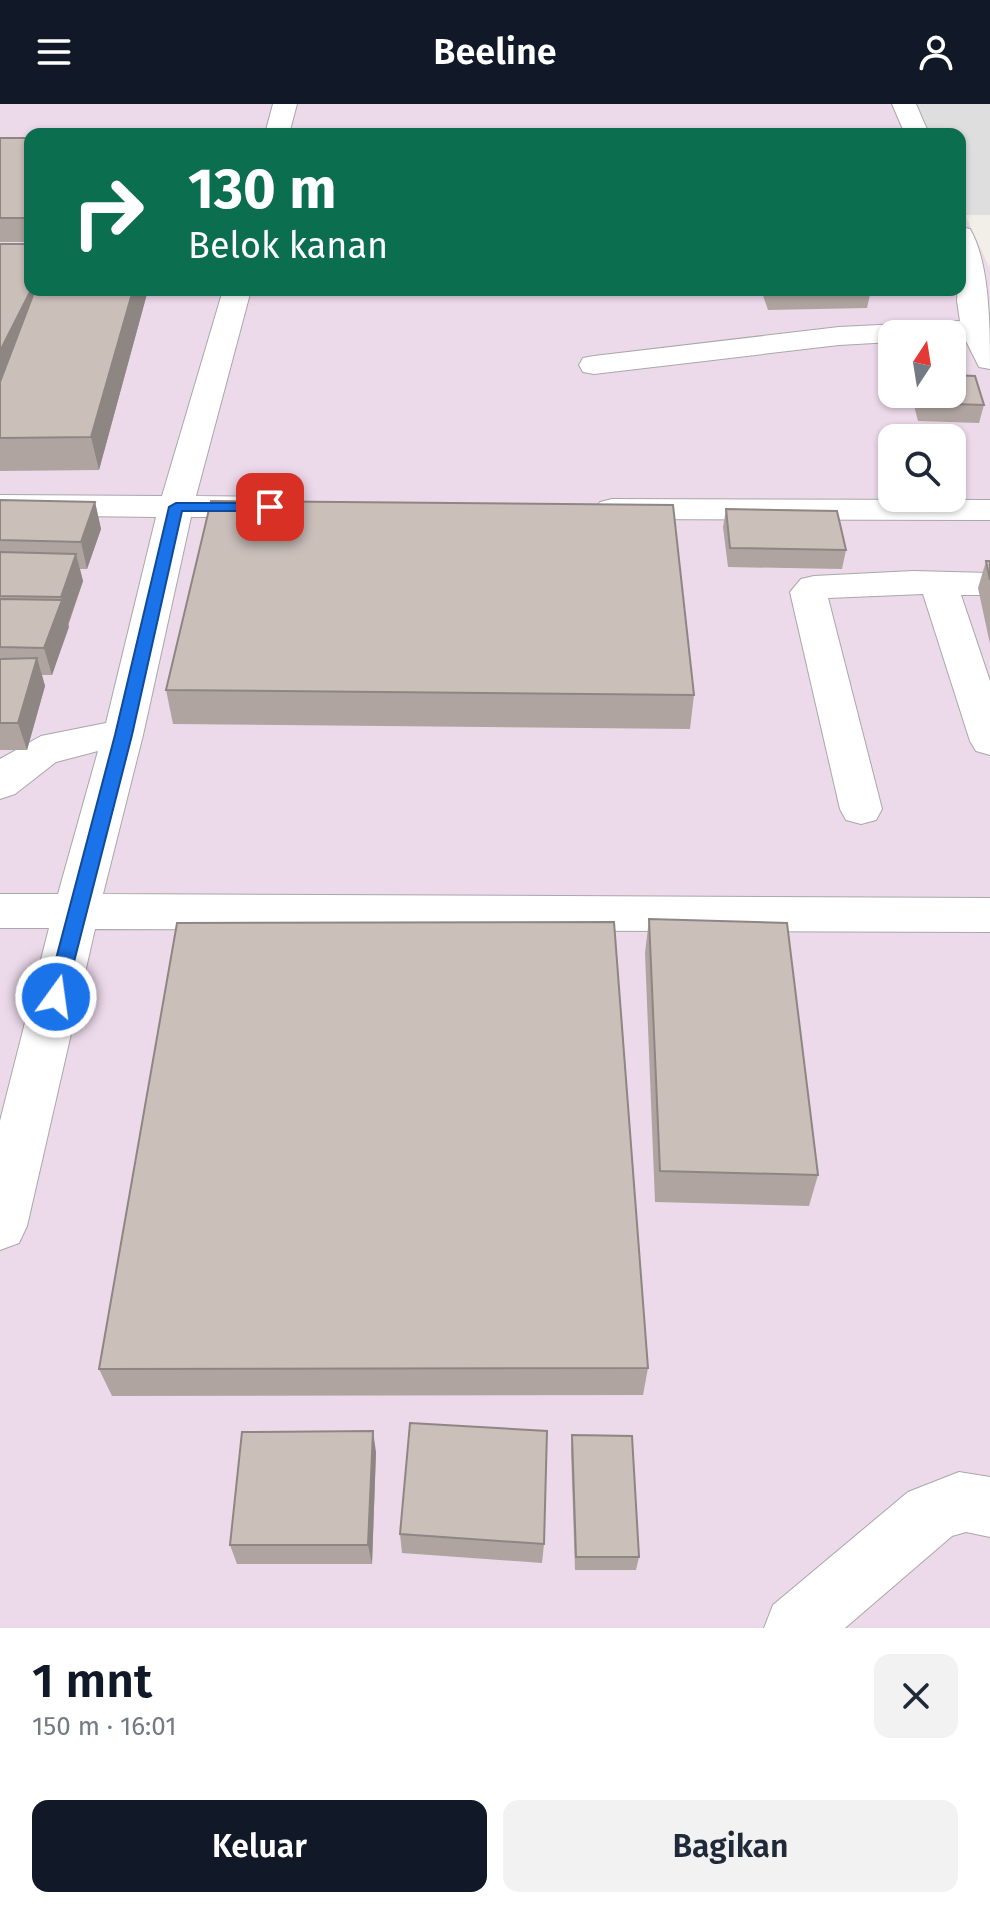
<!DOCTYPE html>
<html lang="id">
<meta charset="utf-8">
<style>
:root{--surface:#fff;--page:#f2f2f3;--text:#1f2937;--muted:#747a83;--accent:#111827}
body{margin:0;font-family:"Fira Sans",sans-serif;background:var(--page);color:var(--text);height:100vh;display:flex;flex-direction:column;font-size:30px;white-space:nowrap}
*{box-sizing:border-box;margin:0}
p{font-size:26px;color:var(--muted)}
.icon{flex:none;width:44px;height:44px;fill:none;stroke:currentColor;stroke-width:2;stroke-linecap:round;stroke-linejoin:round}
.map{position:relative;height:1524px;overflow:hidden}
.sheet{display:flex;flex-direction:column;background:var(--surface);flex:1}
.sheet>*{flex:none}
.top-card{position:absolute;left:24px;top:24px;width:942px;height:168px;border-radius:16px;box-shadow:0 2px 6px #0004;background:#0b6e4f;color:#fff;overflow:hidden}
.needle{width:52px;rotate:12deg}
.fabs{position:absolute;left:878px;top:216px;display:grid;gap:16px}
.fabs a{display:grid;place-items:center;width:88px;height:88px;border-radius:16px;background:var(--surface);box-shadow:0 2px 6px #0004;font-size:40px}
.pin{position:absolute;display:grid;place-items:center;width:68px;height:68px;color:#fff;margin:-34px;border-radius:16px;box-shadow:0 4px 12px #0006}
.me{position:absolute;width:88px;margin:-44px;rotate:14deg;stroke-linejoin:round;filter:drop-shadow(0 0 6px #0008)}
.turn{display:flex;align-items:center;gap:28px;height:168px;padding:0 32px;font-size:36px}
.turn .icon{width:104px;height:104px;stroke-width:2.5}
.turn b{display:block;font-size:56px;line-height:68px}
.round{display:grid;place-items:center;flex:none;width:84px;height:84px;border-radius:16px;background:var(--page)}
.head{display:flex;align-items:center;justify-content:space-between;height:136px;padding:0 32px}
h1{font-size:48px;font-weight:600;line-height:60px;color:var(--accent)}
.primary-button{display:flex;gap:16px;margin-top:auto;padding:16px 32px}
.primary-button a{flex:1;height:92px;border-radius:16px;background:var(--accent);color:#fff;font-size:32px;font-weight:600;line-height:92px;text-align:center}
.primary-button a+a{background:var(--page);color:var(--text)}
header{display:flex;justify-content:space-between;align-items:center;height:104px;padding:0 32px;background:var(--accent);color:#fff;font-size:36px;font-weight:600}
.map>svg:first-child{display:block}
</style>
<header><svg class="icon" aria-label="menu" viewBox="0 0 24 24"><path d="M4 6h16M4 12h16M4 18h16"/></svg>Beeline<svg class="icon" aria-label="person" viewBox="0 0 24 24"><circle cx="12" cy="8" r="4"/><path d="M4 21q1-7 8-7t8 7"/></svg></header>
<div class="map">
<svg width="990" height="1524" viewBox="0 0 990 1524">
<rect width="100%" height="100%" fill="#f2eee8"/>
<path fill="#dfdede" d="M914 0H990V111H965L960 100V30H928Z"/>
<path fill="#ecd9ea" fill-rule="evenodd" d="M0 0H914L928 30H30V186H960V100L990 165V1524H0ZM892 230H952V290H892ZM892 334H952V394H892Z"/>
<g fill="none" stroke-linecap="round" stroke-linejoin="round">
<defs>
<path id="minor" d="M273 0H297L289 30H265Z
M892 0H916L929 30H905Z
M960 123 970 125C990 159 990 224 990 265L979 263 965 235H952V230H892V238L839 241 594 270 583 268 579 261 583 254 594 252 839 223 960 217 957 197Z
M223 186H251L196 392 268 393 280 396 285 403 280 410 268 413H191L143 631 103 790 990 794V828L95 825 27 1122 19 1139 0 1146V1017L49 824H0V790H58L98 647 56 658 15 690 0 695V655L41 632 106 619 156 413 0 411V391L162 392Z
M612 395 990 396V416L612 415 600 412 595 405 600 398Z
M913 467 990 469V491H961L990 577V651L976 647 970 637 923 490 828 494 882 705 876 716 861 720 846 716 840 705 790 488 801 475 814 472Z
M959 1368 990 1373V1433L966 1428 952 1432 845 1524H764L773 1501 908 1388Z"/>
</defs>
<use href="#minor" stroke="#a8a8a8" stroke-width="2"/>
<use href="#minor" fill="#fff" fill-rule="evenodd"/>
</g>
<path fill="#afa4a0" d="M0 34H30V138H0Z
M0 140 148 186 99 366 0 367Z
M399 186H442V189L399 188Z
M761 186H871L867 204 768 206Z
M911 290H952L984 301 979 319 918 317Z
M0 396 95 398 101 425 87 465H80L83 477 52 571H42L45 582 27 646H0Z
M726 405 846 446 842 465 728 463 723 423Z
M986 457H990V540L978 484Z
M166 586 694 591 690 625 173 620Z
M649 815 818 1071 809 1102 655 1098 645 849Z
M648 1264 643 1291 112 1292 99 1265Z
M572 1331 639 1453 636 1466H575L571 1346Z
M376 1348 372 1460H237L230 1441Z
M400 1430 544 1440 542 1459 402 1449Z"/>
<path fill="#8e8682" d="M31 186H54L0 297V247Z
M133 186H148L99 366 91 333Z
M95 398 101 425 87 465 81 438Z
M76 450 83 477 68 520 61 493Z
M62 496 69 523 52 571 44 544Z
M37 554 45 582 27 646 18 619Z
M373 1327 376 1348 372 1460 368 1441Z"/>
<path fill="#cbbfba" stroke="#8e8682" stroke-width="2" d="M0 34H30V114H0Z
M0 140H30L31 186 0 247Z
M35 186H133L91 333 0 334V278Z
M952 271 975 272 984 301 922 299 920 290H952Z
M0 396 95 398 81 438 0 436Z
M211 397 673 401 694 591 166 586Z
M726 405 837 407 846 446 730 444Z
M0 448 76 450 61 493 0 492Z
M986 457H990V476Z
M0 495 62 496 44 544 0 543Z
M37 554 18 619H0V555Z
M649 815 787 819 818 1071 660 1067Z
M614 818 648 1264 99 1265 177 819Z
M410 1319 547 1327 544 1440 400 1430Z
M373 1327 368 1441H230L242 1328Z
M572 1331 632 1332 639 1453H576Z"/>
<path fill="#1a73e8" stroke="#114b97" stroke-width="2" d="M176 399H270L277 403 270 407H182L132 631 65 893 63 899H49L46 893 115 631 169 403Z"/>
</svg>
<div class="fabs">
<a><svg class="needle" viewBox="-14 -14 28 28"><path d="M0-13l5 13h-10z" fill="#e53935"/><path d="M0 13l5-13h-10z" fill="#747a83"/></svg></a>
<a><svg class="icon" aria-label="search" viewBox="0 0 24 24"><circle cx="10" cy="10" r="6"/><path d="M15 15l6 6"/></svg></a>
</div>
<div class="pin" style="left:270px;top:403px;background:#d93025"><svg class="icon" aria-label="arrive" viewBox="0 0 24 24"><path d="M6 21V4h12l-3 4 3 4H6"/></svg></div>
<svg class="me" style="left:56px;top:893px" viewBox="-20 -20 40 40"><circle r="17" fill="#1a73e8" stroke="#fff" stroke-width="3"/><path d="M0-11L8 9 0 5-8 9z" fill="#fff"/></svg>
<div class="top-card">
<div class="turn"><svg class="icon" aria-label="right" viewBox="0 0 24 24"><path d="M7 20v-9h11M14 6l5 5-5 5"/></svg><div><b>130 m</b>Belok kanan</div></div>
</div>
</div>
<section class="sheet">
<div class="head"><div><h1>1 mnt</h1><p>150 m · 16:01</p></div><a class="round"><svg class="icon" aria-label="close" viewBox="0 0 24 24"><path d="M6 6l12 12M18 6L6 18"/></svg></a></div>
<div class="primary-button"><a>Keluar</a><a>Bagikan</a></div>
</section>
